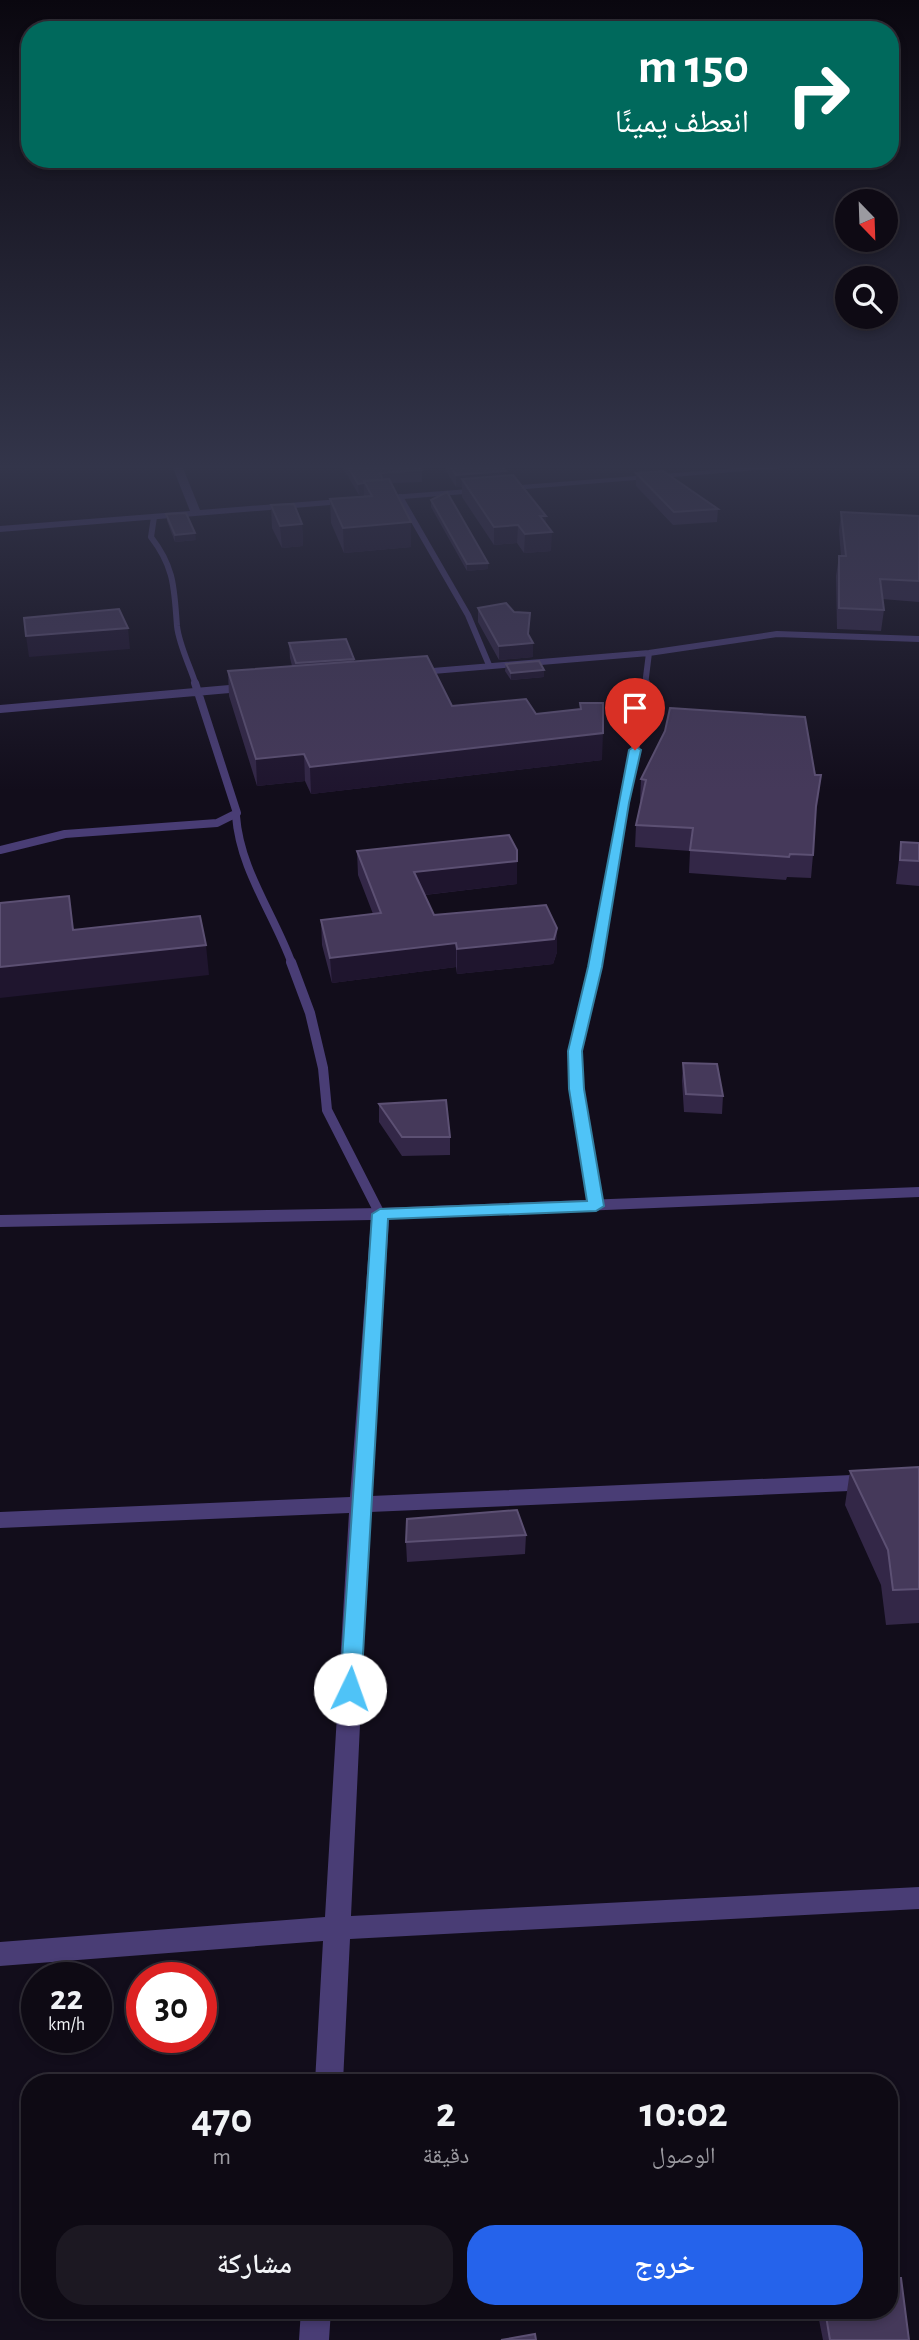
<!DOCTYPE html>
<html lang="ar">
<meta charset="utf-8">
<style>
:root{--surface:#0e0a14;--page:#1c1822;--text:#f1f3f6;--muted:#9b9aa0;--line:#2e2b34;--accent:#2563eb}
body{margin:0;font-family:"Alegreya Sans","Noto Naskh Arabic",sans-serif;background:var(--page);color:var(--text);direction:rtl;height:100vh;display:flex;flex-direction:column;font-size:26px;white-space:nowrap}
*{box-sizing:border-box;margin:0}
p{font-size:23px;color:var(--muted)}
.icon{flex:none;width:38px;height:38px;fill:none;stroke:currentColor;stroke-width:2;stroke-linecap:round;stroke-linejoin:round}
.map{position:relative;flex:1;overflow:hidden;direction:ltr}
.panel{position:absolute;left:21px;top:2074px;width:877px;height:245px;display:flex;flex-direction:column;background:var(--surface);border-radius:28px;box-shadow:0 4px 10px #0003,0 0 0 2px var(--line);direction:rtl}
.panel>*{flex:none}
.hud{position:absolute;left:21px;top:21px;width:878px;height:147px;border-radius:28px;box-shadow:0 4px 10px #0003,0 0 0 2px var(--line);direction:rtl;background:#00695c;color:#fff;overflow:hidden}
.needle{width:46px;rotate:157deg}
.controls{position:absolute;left:835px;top:189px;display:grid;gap:14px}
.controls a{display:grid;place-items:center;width:63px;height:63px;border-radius:50%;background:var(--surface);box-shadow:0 4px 10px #0003,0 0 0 2px var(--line);font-size:35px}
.speed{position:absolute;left:21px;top:1962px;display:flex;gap:14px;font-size:35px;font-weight:700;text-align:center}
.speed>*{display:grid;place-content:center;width:91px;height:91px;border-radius:50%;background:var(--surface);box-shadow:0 4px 10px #0003,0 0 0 2px var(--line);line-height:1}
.speed small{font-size:18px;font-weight:400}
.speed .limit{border:10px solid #d22;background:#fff;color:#111}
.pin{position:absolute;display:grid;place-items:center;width:60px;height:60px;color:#fff;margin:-72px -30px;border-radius:50% 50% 50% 0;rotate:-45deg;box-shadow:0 0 7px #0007}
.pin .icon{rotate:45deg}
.me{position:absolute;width:77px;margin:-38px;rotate:3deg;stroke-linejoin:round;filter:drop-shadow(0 0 5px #0008)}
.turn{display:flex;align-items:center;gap:24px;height:147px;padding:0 35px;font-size:32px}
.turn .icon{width:91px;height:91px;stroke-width:2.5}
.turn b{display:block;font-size:49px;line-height:60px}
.eta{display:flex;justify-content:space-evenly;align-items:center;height:119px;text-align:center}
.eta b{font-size:42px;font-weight:600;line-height:49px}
.action{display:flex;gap:14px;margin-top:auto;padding:14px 35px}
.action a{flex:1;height:80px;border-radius:28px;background:var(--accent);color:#fff;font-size:28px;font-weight:600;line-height:80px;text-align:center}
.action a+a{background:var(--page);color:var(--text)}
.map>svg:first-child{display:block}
</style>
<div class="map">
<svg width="919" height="2340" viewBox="0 0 919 2340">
<rect width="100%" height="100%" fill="#120d1b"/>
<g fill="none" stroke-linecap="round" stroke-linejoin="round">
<path stroke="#493d75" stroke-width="6" d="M400 497 468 615 489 665
M154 517 151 537C175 568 174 589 177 626 179 645 190 666 196 685
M421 672 649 653 777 634 919 639
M645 685 649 653"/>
<path stroke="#493d75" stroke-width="8" d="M0 709 241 688
M236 816C240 870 274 914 292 964
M0 850 65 834 217 823 237 813 195 683
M595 964 623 803 641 723 646 683"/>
<path stroke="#493d75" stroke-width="10" d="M291 962 310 1013 323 1068 327 1110 380 1214
M596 962 575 1050 576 1089 596 1206"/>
<path fill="#493d75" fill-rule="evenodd" d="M171 463H181L200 510 801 463H845L0 532V526L190 511Z
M919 1187V1197L389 1219 371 1496 919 1472V1488L370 1512 351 1916 919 1887V1909L350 1939 343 2082H315L323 1941 0 1966V1942L325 1917 349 1513 0 1528V1512L350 1497 371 1220 0 1227V1215L380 1208Z
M301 2310H331L329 2340H299Z"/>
</g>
<path fill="#332747" d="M340 463H415L422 470V482L391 483 411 522V547L344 553 331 523 330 499 364 496V495H359Z
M441 463H499L505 476 546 516V525L551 551 524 553 517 543 494 545 462 497V487H456Z
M636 473 718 509 717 522 673 525 636 486Z
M431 500 488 563V569L467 571 431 507Z
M271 505 302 524 303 546 282 548 272 528Z
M841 512 919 516V602L882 599 884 610 881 631 837 629 836 576 839 556H841L839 531Z
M166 514 196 540 175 542 167 521Z
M478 608 529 627 528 635 533 643V657L499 660 478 622Z
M289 643 354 659V661L452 706 536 714 602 760 311 794 305 781 257 786 229 696 228 671 292 666 290 658Z
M506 664 544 677 511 680 505 671Z
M815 775H821L815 817 813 855 811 878 787 877 786 880 689 873 690 851 635 847 636 825 641 802 640 801 641 779Z
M901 842 919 843V886L896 884Z
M357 851 517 884 425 895 434 915 557 928V952L553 964 457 974 456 967 332 983 322 945 321 920 373 914 358 875Z
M683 1063 723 1096 722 1114 684 1112 682 1081Z
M379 1104 450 1137V1155L402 1156 379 1122Z
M919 1467V1623L886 1625 881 1585 845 1505 850 1471Z
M526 1535 525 1554 407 1562 406 1542Z
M817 2310H889L909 2340H823Z"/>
<path fill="#1f152e" d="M506 471 505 483 462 479V487H456V475Z
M364 483V495H359L358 484Z
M540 516H546V533L552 532 551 551 524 553 525 534Z
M411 522V547L344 553 343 528Z
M302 524 303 546 282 548 280 526Z
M518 525 517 543 494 545V527Z
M195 533 196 540 175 542V535Z
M488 563V569L467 571V564Z
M530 613 528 644 533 643V657L499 660V646Z
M128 628 130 649 29 657 26 636Z
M544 670V677L511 680V673Z
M603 733 602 760 311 794 310 767Z
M304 754 305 781 257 786 256 759Z
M821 775 819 797 813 829 816 806Z
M517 861V884L415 896 414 872Z
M557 928V952L553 964 457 974V949Z
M456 943V967L332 983 330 958Z
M206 945 209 975 0 998V967Z"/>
<path fill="#45395a" stroke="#5c5073" stroke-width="2" d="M346 463H415L422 470 380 473 383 480 364 481V483L358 484Z
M448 463H499L506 471 456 475Z
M663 471 718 509 674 512 636 473Z
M513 475 546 516H540L552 532 525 534 518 525 494 527 462 479Z
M389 479 411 522 343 528 330 499 372 496 364 481Z
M447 492 488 563 467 564 431 500Z
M294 504 302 524 280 526 271 505Z
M841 512 919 516V581L880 579 884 610 839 608V556H846Z
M186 513 195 533 175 535 166 514Z
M506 603 514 612 530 613 528 634 533 643 499 646 478 608Z
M119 609 128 628 26 636 24 618Z
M346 639 354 659 296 663 289 643Z
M427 656 452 706 526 699 536 714 581 709 580 703H603V733L310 767 304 754 256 759 228 671Z
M539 661 544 670 511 673 506 664Z
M670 708 805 717 815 775H821L816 806 813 855 790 854 789 857 690 850 693 828 636 825 646 780 641 779 665 731Z
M509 835 517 850V861L414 872 434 915 546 905 557 928 554 939 457 949 456 943 330 958 321 920 381 913 357 851Z
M901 842 919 843V861L900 860Z
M69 896 73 930 200 916 206 945 0 967V903Z
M683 1063 717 1064 723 1096 686 1094Z
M446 1100 450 1137H402L379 1104Z
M919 1467V1589L893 1590 888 1550 850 1471Z
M517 1510 526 1535 406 1542 407 1519Z
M889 2278H901L909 2340H830L825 2310H889Z
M535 2334 536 2340H501Z"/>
<linearGradient id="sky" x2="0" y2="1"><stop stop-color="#0a070f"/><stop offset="0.59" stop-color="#33354a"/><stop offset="1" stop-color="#33354a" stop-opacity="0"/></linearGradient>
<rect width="919" height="791" fill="url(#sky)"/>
<path fill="#4fc3f7" stroke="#337fa1" stroke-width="2" d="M635 746 641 750 629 803 602 967 582 1051 584 1089 604 1206 596 1211 388 1219 361 1689 358 1695 350 1698 343 1695 340 1689 372 1214 380 1209 587 1201 569 1089 568 1051 588 967 629 750Z"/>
</svg>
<div class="controls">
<a><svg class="needle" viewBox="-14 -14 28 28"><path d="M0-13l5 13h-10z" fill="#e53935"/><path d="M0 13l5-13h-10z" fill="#9b9aa0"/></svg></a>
<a><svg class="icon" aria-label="search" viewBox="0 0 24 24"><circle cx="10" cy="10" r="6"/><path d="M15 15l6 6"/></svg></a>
</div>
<div class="speed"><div>22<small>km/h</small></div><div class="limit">30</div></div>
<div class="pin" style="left:635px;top:750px;background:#d93025"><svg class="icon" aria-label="arrive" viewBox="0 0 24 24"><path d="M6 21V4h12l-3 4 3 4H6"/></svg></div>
<svg class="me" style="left:350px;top:1689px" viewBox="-20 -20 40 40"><circle r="19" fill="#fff"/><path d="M0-13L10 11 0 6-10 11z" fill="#4fc3f7"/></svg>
<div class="hud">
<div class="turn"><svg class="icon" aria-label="right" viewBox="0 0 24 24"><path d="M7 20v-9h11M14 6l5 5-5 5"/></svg><div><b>150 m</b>انعطف يمينًا</div></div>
</div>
<section class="panel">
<div class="eta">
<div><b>10:02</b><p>الوصول</p></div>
<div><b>2</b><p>دقيقة</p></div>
<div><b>470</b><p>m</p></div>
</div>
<div class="action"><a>خروج</a><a>مشاركة</a></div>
</section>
</div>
